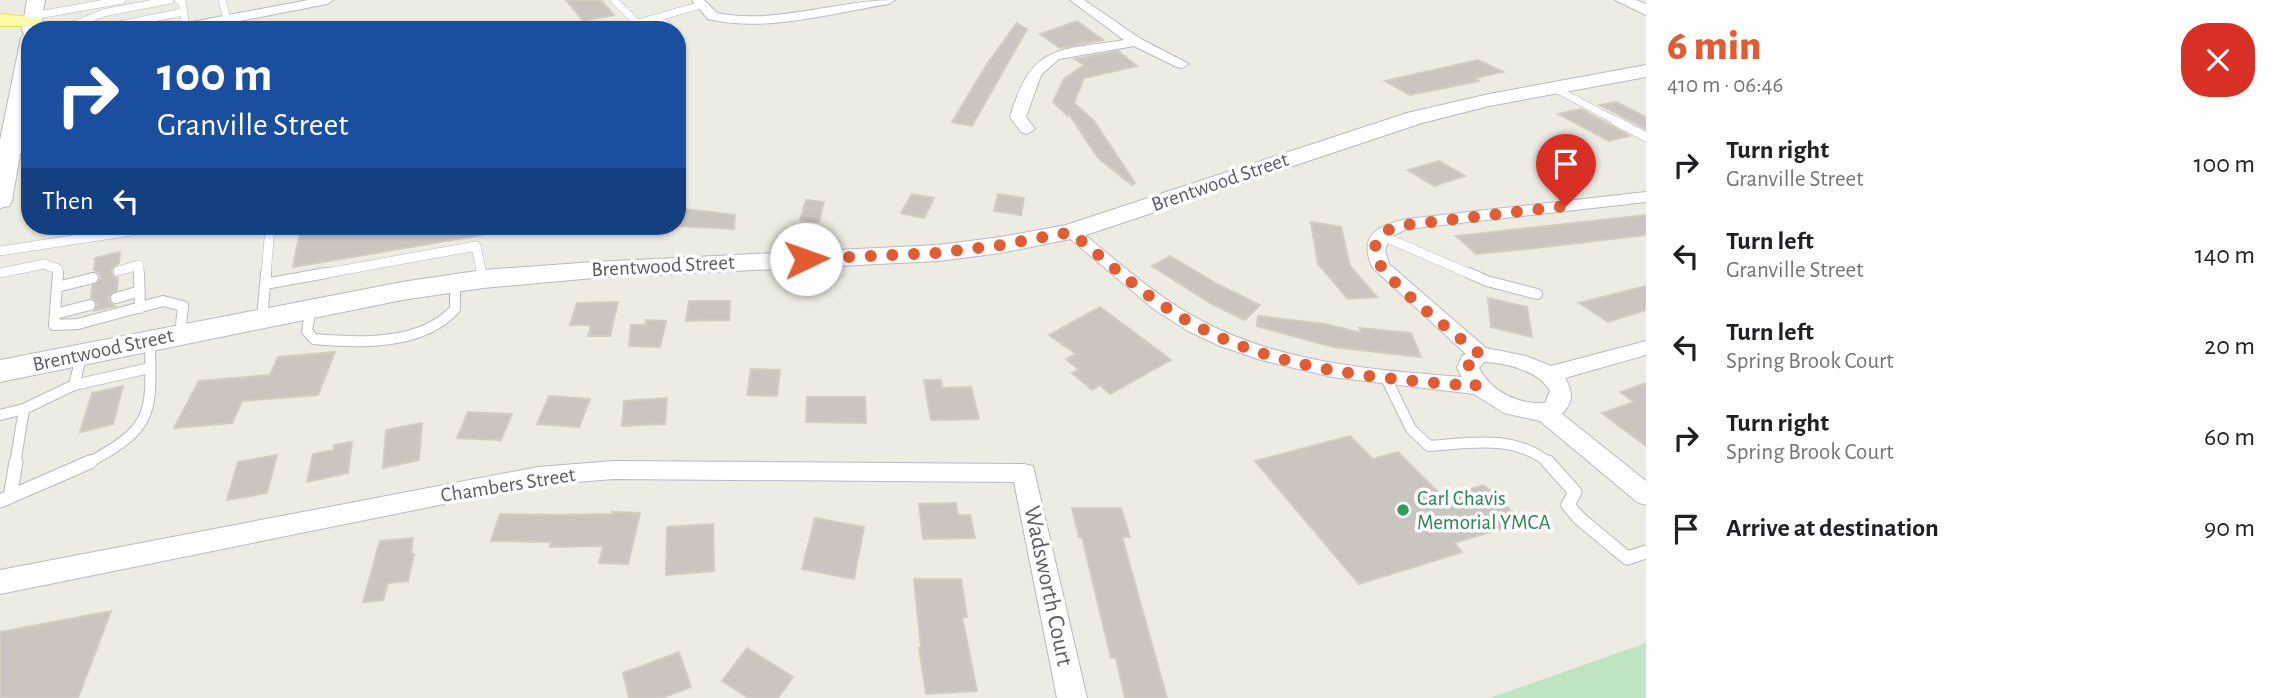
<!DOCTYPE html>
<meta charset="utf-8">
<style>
:root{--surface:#fff;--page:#f6f6f6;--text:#202124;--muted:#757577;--accent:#e35b31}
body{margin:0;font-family:"Alegreya Sans",sans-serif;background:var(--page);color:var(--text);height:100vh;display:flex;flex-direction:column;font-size:26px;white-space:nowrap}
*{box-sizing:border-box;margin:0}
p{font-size:23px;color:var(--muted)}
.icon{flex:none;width:38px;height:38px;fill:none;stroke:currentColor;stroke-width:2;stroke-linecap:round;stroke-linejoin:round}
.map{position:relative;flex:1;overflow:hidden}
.details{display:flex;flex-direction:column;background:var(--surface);width:630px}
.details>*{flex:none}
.guide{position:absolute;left:21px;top:21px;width:665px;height:214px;border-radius:28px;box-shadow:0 2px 5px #0004;background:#1a4fa0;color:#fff;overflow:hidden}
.pin{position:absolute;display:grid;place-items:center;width:60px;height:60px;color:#fff;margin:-72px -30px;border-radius:50% 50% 50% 0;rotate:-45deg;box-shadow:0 0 7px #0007}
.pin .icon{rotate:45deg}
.me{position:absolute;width:77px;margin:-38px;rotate:87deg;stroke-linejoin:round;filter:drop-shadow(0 0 5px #0008)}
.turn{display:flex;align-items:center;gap:24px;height:147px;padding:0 21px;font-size:32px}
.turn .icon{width:91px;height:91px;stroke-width:2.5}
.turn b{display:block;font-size:49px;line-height:60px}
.then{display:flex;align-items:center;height:66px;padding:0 21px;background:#0003;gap:14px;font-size:26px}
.round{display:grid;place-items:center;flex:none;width:74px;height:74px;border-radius:28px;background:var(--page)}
.summary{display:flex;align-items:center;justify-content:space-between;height:119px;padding:0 21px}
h1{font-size:42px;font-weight:800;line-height:52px;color:var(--accent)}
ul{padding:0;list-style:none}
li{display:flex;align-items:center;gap:21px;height:91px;padding:0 21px}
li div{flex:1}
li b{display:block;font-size:26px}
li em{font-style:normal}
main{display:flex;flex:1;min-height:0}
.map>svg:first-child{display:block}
</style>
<main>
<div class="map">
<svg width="1646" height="698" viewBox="0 0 1646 698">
<rect width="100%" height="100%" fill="#ecece2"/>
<path fill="#bee4c4" d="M1646 643V698H1490Z"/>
<path fill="#c8c6bf" stroke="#d1cec0" stroke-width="2" d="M566 0H601L614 15 583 21Z
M1077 21 1103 40 1060 48 1040 34Z
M1017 23 1027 29 972 126 952 122 987 64Z
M1118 51 1137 66 1084 78 1074 103 1094 121 1135 183 1132 185 1098 158 1069 114 1068 116 1053 102 1064 79 1084 65 1075 59Z
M1478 60 1503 72 1475 78 1479 81 1410 95 1385 81Z
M1616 102 1646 117V129L1600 105Z
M1581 109 1610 125 1629 136 1609 141 1558 114Z
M1439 161 1465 176 1434 186 1408 170Z
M912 194 934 198 924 218 901 213Z
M998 194 1024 198 1021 215 994 211Z
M806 200 824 202 819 222 800 220Z
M677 208 735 215 734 229 677 226Z
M1646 215V235L1527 249 1476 254 1456 236Z
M1311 222 1341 227 1350 266 1377 297 1348 299 1318 264Z
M301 226H481L482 235 293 267Z
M120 252 119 263 111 270 113 276 118 278 117 290 108 297 110 303 115 306 94 311 98 304 91 297 92 286 101 279 99 273 94 270 95 258Z
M1170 256 1219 285 1260 305 1245 320 1212 304 1152 266Z
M1646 286V310L1608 322 1579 303Z
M1488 298 1527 307 1532 337 1491 327Z
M689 301H730L729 320 686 321Z
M618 302 610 336H588L591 325H570L577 303Z
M1100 307 1171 360 1110 394 1100 385 1092 390 1072 373 1079 370 1066 359 1076 354 1049 335Z
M1258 316 1325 324 1362 333 1359 328 1411 333 1421 357 1333 347 1257 326Z
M646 320 666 321 660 347 629 346 631 325H645Z
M335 352 318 395 242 401 232 423 174 428 199 381 270 375 278 357Z
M751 369 780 370 777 396 747 395Z
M924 380H941L942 388 971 387 979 419 931 420Z
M1646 383V446L1602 413 1634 402 1620 392Z
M123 386 113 424 80 432 92 393Z
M549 396 590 399 579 427 537 424Z
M807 397H865L866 423 806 422Z
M667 398 665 424 622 426 624 401Z
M468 412 512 414 501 440 457 438Z
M422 423 419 460 383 468 386 430Z
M1350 436 1373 459 1398 452 1443 497 1484 485 1523 522 1454 543 1462 552 1359 584 1255 461Z
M352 442 348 473 307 482 313 454 334 450V445Z
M277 455 267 493 227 500 238 462Z
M956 503 958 515H970L975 538 923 539 919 504Z
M1072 508H1121L1130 537H1122L1167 698H1125L1116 658H1111L1082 537H1079Z
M612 512 640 513 628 564 599 563 603 546 550 547 551 542 491 541 500 514 557 515 612 514Z
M815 518 864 527 854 579 802 569Z
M713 524 714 571 666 575 667 527Z
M413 538 411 554H414L408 581 388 583 383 600 363 602 380 541Z
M914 579H961L967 617H962L977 691 926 694 919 648H921Z
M111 611 78 698H0V632Z
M747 648 793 677 778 698H748L722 681Z
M679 652 691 687 662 698H629L623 673Z"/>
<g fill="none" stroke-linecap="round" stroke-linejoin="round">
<defs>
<path id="service-far3" d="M178 0 182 2 186 27
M222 0 227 19
M614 0 638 24
M33 16 122 0
M660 19 672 30
M44 30 77 24 103 13 170 0
M94 30 183 12
M613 30 701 5
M1554 88 1620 123"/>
<path id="service-far2" d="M1616 121 1646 137
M9 151 30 147
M1380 235 1473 275
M0 251 164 226
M118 271 139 265V275
M0 273 44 264 58 269V275
M266 275 270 226
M316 275 476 246 482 275"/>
<path id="service-far1" d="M58 273 54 325 78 324 163 301 183 306 180 335
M139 273 140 308
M482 273 483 279
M1469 273 1487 281 1537 294
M265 284 326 273
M57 287 93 278
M116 298 140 291
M311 308 307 331 314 339C359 343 422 346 455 309V283
M55 314 90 305
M262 318 266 273
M1387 380 1411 429 1429 446C1470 443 1517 434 1550 464
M74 385 150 368
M24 409 74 385 82 354
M0 415 24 409 15 464
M86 464C156 427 151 414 150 340"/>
<path id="service" d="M1548 462 1575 492 1568 505 1579 518 1627 558 1646 552
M10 497 16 462
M0 501 90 462"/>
<path id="minor" d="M308 0H333L327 4 193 30H165L171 26Z
M692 0H704L717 13C775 25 837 0 895 0L889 4C832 13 766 33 708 19Z
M1070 0H1084L1141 39 1189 64 1182 68 1177 67 1134 46 1059 59 1041 75 1026 117 1035 129 1027 134 1021 132 1010 117C1032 43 1057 51 1124 40Z
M1646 192V202L1407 229 1390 237 1385 250 1389 264 1486 348 1526 356 1551 366 1646 341V355L1565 378C1573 392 1574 401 1562 414L1646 481V505L1637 502 1540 421 1504 413 1474 394 1332 377 1261 360 1220 346 1188 331 1155 310 1062 232 1071 227 1077 228C1117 261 1156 297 1202 321 1281 363 1374 370 1462 377L1457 368 1462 356 1466 354 1372 267C1358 234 1379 225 1407 219ZM1484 362C1507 363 1539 371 1550 391L1545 403C1520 405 1491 392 1479 368Z
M614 461 1024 464 1033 466 1087 698H1057L1014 482 614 479 538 485 0 594V570L538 467Z"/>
<path id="tertiary" d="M1615 0H1636L1646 4V15Z"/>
<path id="secondary" d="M27 0H45L40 30H30V96L12 201 9 206 0 208V140L21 38 24 34 22 30Z
M1646 65V77L1489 106 1422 123 1080 237 1001 253 938 261 594 278 483 288 402 300 0 382V360L402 282 483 270 594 262 938 245 1001 237 1066 225 1407 113 1489 94Z"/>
<path id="primary" d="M0 14 39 18 42 22 39 26H0Z"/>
</defs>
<use href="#service-far3" stroke="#b9bac0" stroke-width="8"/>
<use href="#service-far2" stroke="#b9bac0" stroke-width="10"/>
<use href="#service-far1" stroke="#b9bac0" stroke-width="12"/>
<use href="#service" stroke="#b9bac0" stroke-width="15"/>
<use href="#minor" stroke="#b9bac0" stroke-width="2"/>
<use href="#tertiary" stroke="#b9bac0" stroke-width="2"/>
<use href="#secondary" stroke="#b7b9c0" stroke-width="2"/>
<use href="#primary" stroke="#ecdb5b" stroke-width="2"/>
<use href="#service-far3" stroke="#fff" stroke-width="7"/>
<use href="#service-far2" stroke="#fff" stroke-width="9"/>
<use href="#service-far1" stroke="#fff" stroke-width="10"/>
<use href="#service" stroke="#fff" stroke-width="13"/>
<use href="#minor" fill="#fff" fill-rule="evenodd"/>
<use href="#tertiary" fill="#fff" fill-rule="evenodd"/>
<use href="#secondary" fill="#fff" fill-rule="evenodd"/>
<use href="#primary" fill="#fcfca7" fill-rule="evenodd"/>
</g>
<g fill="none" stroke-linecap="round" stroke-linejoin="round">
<path stroke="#e35b31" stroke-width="12" stroke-dasharray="0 21.6" d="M806 259 938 253 1001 245 1071 232C1111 265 1150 301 1195 325 1279 371 1383 379 1476 386L1468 368 1470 361 1481 355C1459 337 1383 280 1376 257 1371 241 1384 230 1398 226L1566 206"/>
</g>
<circle fill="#2e9e5b" stroke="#fff" stroke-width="2.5" cx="1403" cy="510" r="7"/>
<g text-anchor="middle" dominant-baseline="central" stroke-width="7" stroke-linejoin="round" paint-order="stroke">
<g font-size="21" fill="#5a5c62" stroke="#fff">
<text transform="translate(1220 182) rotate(-19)">Brentwood Street</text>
<text transform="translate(663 266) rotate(-3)">Brentwood Street</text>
<text transform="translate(103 350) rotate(-12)">Brentwood Street</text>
<text transform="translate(508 485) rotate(-9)">Chambers Street</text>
</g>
<g font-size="21" fill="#27864d" stroke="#fff" text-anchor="start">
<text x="1417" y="498">Carl Chavis<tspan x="1417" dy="24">Memorial YMCA</tspan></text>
</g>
<g font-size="24" fill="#5a5c62" stroke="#fff">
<text transform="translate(1048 586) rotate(78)">Wadsworth Court</text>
</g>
</g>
</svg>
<div class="pin" style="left:1566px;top:206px;background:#d93025"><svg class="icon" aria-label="arrive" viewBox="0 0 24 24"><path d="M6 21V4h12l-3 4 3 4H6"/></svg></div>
<svg class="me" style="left:806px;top:259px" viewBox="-20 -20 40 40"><circle r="19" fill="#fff"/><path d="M0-13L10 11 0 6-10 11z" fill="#e35b31"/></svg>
<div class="guide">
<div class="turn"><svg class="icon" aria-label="right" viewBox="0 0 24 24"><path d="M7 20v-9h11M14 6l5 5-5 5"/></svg><div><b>100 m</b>Granville Street</div></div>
<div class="then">Then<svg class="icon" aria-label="left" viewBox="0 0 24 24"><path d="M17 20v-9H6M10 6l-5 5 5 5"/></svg></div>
</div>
</div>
<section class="details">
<div class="summary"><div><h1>6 min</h1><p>410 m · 06:46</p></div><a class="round" style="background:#d93025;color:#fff"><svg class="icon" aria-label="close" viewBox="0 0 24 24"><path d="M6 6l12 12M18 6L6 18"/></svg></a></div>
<ul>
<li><svg class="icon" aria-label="right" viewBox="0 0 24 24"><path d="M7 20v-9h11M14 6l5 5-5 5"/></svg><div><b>Turn right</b><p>Granville Street</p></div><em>100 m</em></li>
<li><svg class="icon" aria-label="left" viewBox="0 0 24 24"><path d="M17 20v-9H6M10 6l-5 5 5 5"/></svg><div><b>Turn left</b><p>Granville Street</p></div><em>140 m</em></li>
<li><svg class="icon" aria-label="left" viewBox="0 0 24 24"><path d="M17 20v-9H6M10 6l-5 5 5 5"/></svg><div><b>Turn left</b><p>Spring Brook Court</p></div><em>20 m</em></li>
<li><svg class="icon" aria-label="right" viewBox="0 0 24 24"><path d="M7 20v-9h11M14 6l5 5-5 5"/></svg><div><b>Turn right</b><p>Spring Brook Court</p></div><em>60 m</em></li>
<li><svg class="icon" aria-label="arrive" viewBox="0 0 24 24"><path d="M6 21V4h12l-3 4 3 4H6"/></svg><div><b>Arrive at destination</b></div><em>90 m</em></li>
</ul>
</section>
</main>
